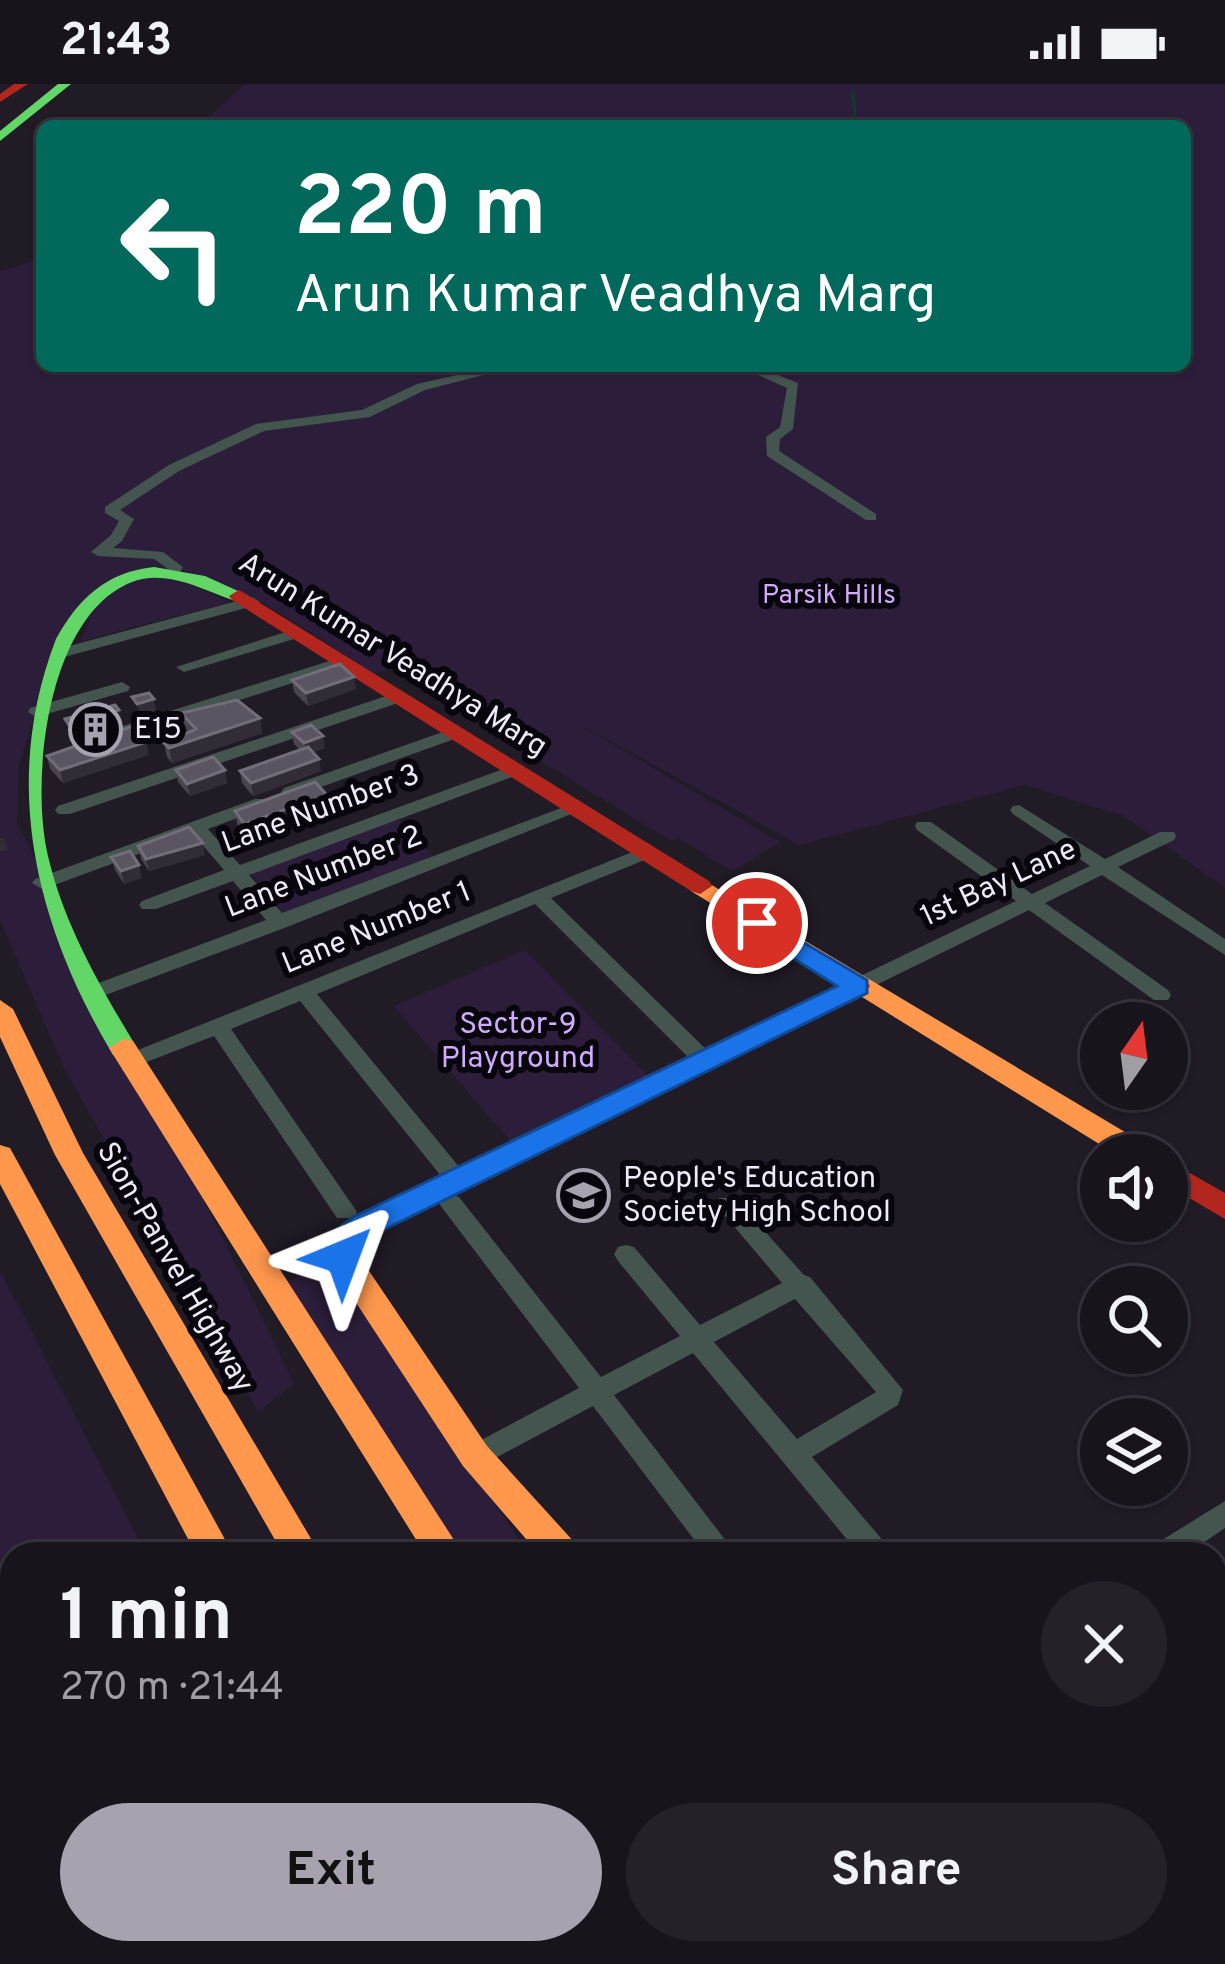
<!DOCTYPE html>
<meta charset="utf-8">
<style>
:root{--surface:#18141c;--page:#252129;--text:#f1f3f6;--muted:#9f9ea3;--line:#36333b;--accent:#a7a2ae}
body{margin:0;font-family:Overpass,sans-serif;background:var(--page);color:var(--text);height:100vh;display:flex;flex-direction:column;font-size:45px;white-space:nowrap}
*{box-sizing:border-box;margin:0}
p{font-size:39px;color:var(--muted)}
.icon{flex:none;width:66px;height:66px;fill:none;stroke:currentColor;stroke-width:2;stroke-linecap:round;stroke-linejoin:round}
.map{position:relative;flex:1;overflow:hidden}
.side{position:absolute;left:0px;top:1458px;width:1227px;height:423px;display:flex;flex-direction:column;background:var(--surface);border-radius:36px 36px 0 0;box-shadow:0 3px 9px #0004,0 0 0 3px var(--line)}
.side>*{flex:none}
.top-card{position:absolute;left:36px;top:36px;width:1155px;height:252px;border-radius:18px;box-shadow:0 3px 9px #0004,0 0 0 3px var(--line);background:#00695c;color:#fff;overflow:hidden}
.needle{width:78px;rotate:14deg}
.buttons{position:absolute;left:1080px;top:918px;display:grid;gap:24px}
.buttons a{display:grid;place-items:center;width:108px;height:108px;border-radius:50%;background:var(--surface);box-shadow:0 3px 9px #0004,0 0 0 3px var(--line);font-size:60px}
.pin{position:absolute;display:grid;place-items:center;width:102px;height:102px;color:#fff;margin:-51px;border:6px solid #fff;border-radius:50%;box-shadow:0 3px 12px #0007}
.me{position:absolute;width:132px;margin:-66px;rotate:44deg;stroke-linejoin:round;filter:drop-shadow(0 0 9px #0008)}
.turn{display:flex;align-items:center;gap:42px;height:252px;padding:0 60px;font-size:54px}
.turn .icon{width:156px;height:156px;stroke-width:2.5}
.turn b{display:block;font-size:84px;line-height:102px}
.round{display:grid;place-items:center;flex:none;width:126px;height:126px;border-radius:63px;background:var(--page)}
.head{display:flex;align-items:center;justify-content:space-between;height:204px;padding:0 60px}
h1{font-size:72px;font-weight:700;line-height:90px}
.button{display:flex;gap:24px;margin-top:auto;padding:24px 60px}
.button a{flex:1;height:138px;border-radius:72px;background:var(--accent);color:#111;font-size:48px;font-weight:700;line-height:138px;text-align:center}
.button a+a{background:var(--page);color:var(--text)}
.status{display:flex;justify-content:space-between;align-items:center;height:84px;padding:0 60px;background:var(--surface);direction:ltr}
.status svg{height:33px;fill:currentColor}
.map>svg:first-child{display:block}
</style>
<div class="status"><b>21:43</b><svg viewBox="0 0 49 12"><path d="M0 12V9h3v3zM5 12V6h3v6zM10 12V3h3v9zM15 12V0h3v12zM26 1h20v11H26zM47 4h2v5h-2z"/></svg></div>
<div class="map">
<svg width="1225" height="1880" viewBox="0 0 1225 1880">
<rect width="100%" height="100%" fill="#201b25"/>
<path fill="#2c1e3b" d="M244 0H1225V804L1124 732 1025 701 800 761 575 638 780 758 732 787 678 754 672 757 397 590 433 571 374 590C312 550 253 504 179 486L172 493 231 518 81 557 91 533 55 571 19 680 17 738 294 1299 258 1328 64 984 0 836V187L42 175V282H1185V42H200Z
M398 735 433 772 283 829 250 789Z
M525 866 649 993 511 1058 394 922Z
M332 1176 523 1462 532 1470H460L287 1198Z
M0 1186 146 1470H12V1869H350L356 1880H0Z
M718 1869H884L872 1880H726Z"/>
<g fill="none" stroke-linecap="round" stroke-linejoin="round">
<path stroke="#11392c" stroke-width="3" d="M837 42 855 31 853 9"/>
<path fill="#44544f" fill-rule="evenodd" d="M497 282H519L425 306 370 333 264 347 179 387 120 426 134 435 122 457 113 464 163 468 183 483 177 493H167V484L154 475 98 472 91 468 111 451 119 437 105 429V423L169 381 256 340 362 326 417 300Z
M738 282H755L798 299 793 345 780 355 779 367 876 430V436H866L767 372 766 353 780 343 787 304Z
M252 513 260 518 257 521 64 573 56 568 58 565Z
M298 544 306 549 304 552 184 588 176 583Z
M342 573 348 575V581L116 656 110 657 101 652 104 648Z
M122 598 130 603 128 607 36 633 28 628 30 624Z
M398 608 406 613 404 617 70 730H58L55 726 58 722Z
M454 644 460 645V653L296 712H284L281 708 284 704Z
M514 681 520 682V690L249 791 282 829 569 721H581L584 725 287 843 95 915 88 913 85 908 88 903 266 836 233 797 156 825H142L139 821 142 817 224 786 193 750 49 803 42 805 32 799 35 795 255 715H267L270 719 267 723 208 745 240 781Z
M1019 721 1105 775 1160 748H1174L1176 752 1174 756 1118 783 1225 855V871L1102 791 1045 819 1168 906 1171 911 1168 916H1154L1029 826 864 907H850L847 902 850 897 1016 817 917 746 915 742 917 738H931L1032 810 1090 782 1013 730 1010 726 1013 722Z
M645 763 652 765 654 769 652 773 551 814 712 971 715 976 712 981H696L535 820 317 910 465 1090 469 1096 465 1102H449L300 917 231 945 353 1122 357 1128 353 1134H337L214 952 131 984 120 977 123 972Z
M451 1110 459 1113 601 1293 680 1252 618 1177 614 1170 618 1163 626 1161 634 1163 700 1241 782 1199 715 1120 719 1114H735L804 1191 810 1193 903 1306 898 1321 812 1373 885 1459 888 1470H859L693 1269 614 1311 736 1470H705L593 1322 484 1380 475 1384 466 1380 462 1372 466 1364 579 1304 443 1125 439 1119 443 1113ZM795 1215 876 1308 797 1355 714 1258Z
M1225 1417V1444L1187 1470H1150L1154 1461Z
M1061 1869H1099L1104 1880H1066Z"/>
<path fill="#63d668" fill-rule="evenodd" d="M58 0H71L0 57V47Z
M154 483 205 492 249 512 239 518C206 508 168 484 132 498 47 531 30 696 48 772 64 841 101 904 137 964L123 973 113 971C36 842 0 700 56 555 78 515 106 488 154 483Z
M1225 1661V1705L1215 1709V1666Z
M673 1869H718L722 1880H677Z
M953 1869H1005L1001 1880H949Z"/>
<path fill="#ff974d" fill-rule="evenodd" d="M700 794 1150 1063 1155 1071H1117L691 807 688 802Z
M0 916 13 925 83 1069 320 1470H283L55 1071 0 953Z
M123 955 133 957 463 1470H425L109 964Z
M663 986 677 996 673 1003 375 1149 360 1161 359 1172 487 1362 575 1459 580 1470H539L463 1382 332 1182C321 1160 338 1146 353 1133Z
M0 1061 10 1064 233 1470H196L0 1100Z"/>
<path fill="#b3261e" fill-rule="evenodd" d="M14 0H28L0 18V10Z
M239 506 709 797 712 802 700 810 691 807 232 516 229 512Z
M857 893 866 896 870 902 866 908 673 1003 663 1006 649 996 653 989Z
M1167 1076 1225 1109V1135L1167 1101Z
M1225 1718V1762L1215 1766V1722Z
M411 1869H455L459 1880H415Z
M513 1869H557L561 1880H517Z
M1029 1869H1081L1077 1880H1025Z"/>
</g>
<path fill="#49444e" d="M292 596 356 605 308 622 294 608Z
M181 629 260 634 262 649 172 679 167 673 164 659 188 648 184 643Z
M292 648 325 664 313 668 321 687 253 712 242 699 240 687 300 666 294 660Z
M146 658 148 671 63 699 50 685 47 672Z
M176 686H225L227 699 190 712 178 698Z
M327 711 328 724 246 753 237 740 235 727Z
M138 762 205 771 149 787 141 775Z
M111 773 142 794 124 800 115 786Z"/>
<path fill="#312c36" d="M354 593 356 605 308 622 306 609Z
M154 615 156 627 140 632 137 620Z
M119 626 122 638 72 654 69 641Z
M260 634 262 649 172 679 169 664Z
M323 652 325 664 306 671 304 659Z
M146 658 148 671 63 699 60 686Z
M319 675 321 687 253 712 251 699Z
M225 686 227 699 190 712 187 700Z
M327 711 328 724 246 753 244 740Z
M0 754H4L8 766 0 767Z
M203 759 205 771 149 787 146 775Z
M139 781 142 794 124 800 121 787Z"/>
<path fill="#5a5560" stroke="#726d78" stroke-width="3" d="M340 580 354 593 306 609 292 596Z
M149 609 154 615 137 620 132 613Z
M237 616 260 634 169 664 164 659 196 645 181 629Z
M115 621 119 626 69 641 65 635Z
M311 641 323 652 304 659 292 648Z
M133 642 146 658 60 686 47 672Z
M308 663 319 675 251 699 240 687Z
M213 673 225 686 187 700 176 686Z
M315 698 327 711 244 740 235 727Z
M189 743 203 759 146 775 138 762Z
M130 767 139 781 121 787 111 773Z"/>
<path fill="#1a73e8" stroke="#114b97" stroke-width="3" d="M757 831 867 896V909L375 1150 361 1161 354 1181H332L327 1173 335 1147 353 1133 837 902 748 845 744 839Z"/>
<defs>
<symbol id="building-ring" viewBox="-11 -11 22 22"><circle r="9.5" fill="#08050c" stroke="#a7a2ae" stroke-width="1.5"/><path d="M-4-6H4V6H1V3H-1V6H-4ZM-2.5-4.3h1.7v1.8h-1.7ZM.8-4.3h1.7v1.8H.8ZM-2.5-1h1.7V.8h-1.7ZM.8-1h1.7V.8H.8Z" fill="#a7a2ae"/></symbol>
<symbol id="school-ring" viewBox="-11 -11 22 22"><circle r="9.5" fill="#08050c" stroke="#a7a2ae" stroke-width="1.5"/><path d="M0-5L7-2L0 1L-7-2ZM-4 1L0 2.5L4 1V4Q0 6-4 4Z" fill="#a7a2ae"/></symbol>
</defs>
<g fill-rule="evenodd">
<use href="#building-ring" x="66" y="616" width="59" height="59"/>
<use href="#school-ring" x="554" y="1082" width="59" height="59"/>
</g>
<g text-anchor="middle" dominant-baseline="central" stroke-width="12" stroke-linejoin="round" paint-order="stroke">
<g font-size="27" fill="#d0aafd" stroke="#08050c">
<text x="829" y="512">Parsik Hills</text>
</g>
<g font-size="30" fill="#efeaf7" stroke="#08050c">
<text transform="translate(392 572) rotate(32)">Arun Kumar Veadhya Marg</text>
<text transform="translate(321 726) rotate(-20)">Lane Number 3</text>
<text transform="translate(324 789) rotate(-21)">Lane Number 2</text>
<text transform="translate(999 800) rotate(-25)">1st Bay Lane</text>
<text transform="translate(377 845) rotate(-22)">Lane Number 1</text>
<text transform="translate(174 1184) rotate(60)">Sion-Panvel Highway</text>
</g>
<g font-size="30" fill="#efeaf7" stroke="#08050c" text-anchor="start">
<text x="134" y="646">E15</text>
<text x="623" y="1095">People's Education<tspan x="623" dy="34">Society High School</tspan></text>
</g>
<g font-size="30" fill="#d0aafd" stroke="#08050c">
<text x="518" y="941">Sector-9<tspan x="518" dy="34">Playground</tspan></text>
</g>
</g>
</svg>
<div class="buttons">
<a><svg class="needle" viewBox="-14 -14 28 28"><path d="M0-13l5 13h-10z" fill="#e53935"/><path d="M0 13l5-13h-10z" fill="#9f9ea3"/></svg></a>
<a><svg class="icon" aria-label="sound" viewBox="0 0 24 24"><path d="M4 9h4l5-4v14l-5-4H4zM17 9q2 3 0 6"/></svg></a>
<a><svg class="icon" aria-label="search" viewBox="0 0 24 24"><circle cx="10" cy="10" r="6"/><path d="M15 15l6 6"/></svg></a>
<a><svg class="icon" aria-label="layers" viewBox="0 0 24 24"><path d="M12 4l9 5-9 5-9-5zM3 14l9 5 9-5"/></svg></a>
</div>
<div class="pin" style="left:757px;top:839px;background:#d93025"><svg class="icon" aria-label="arrive" viewBox="0 0 24 24"><path d="M6 21V4h12l-3 4 3 4H6"/></svg></div>
<svg class="me" style="left:343px;top:1173px" viewBox="-20 -20 40 40"><path d="M0-17L14 15 0 8-14 15z" fill="#1a73e8" stroke="#fff" stroke-width="4"/></svg>
<div class="top-card">
<div class="turn"><svg class="icon" aria-label="left" viewBox="0 0 24 24"><path d="M17 20v-9H6M10 6l-5 5 5 5"/></svg><div><b>220 m</b>Arun Kumar Veadhya Marg</div></div>
</div>
<section class="side">
<div class="head"><div><h1>1 min</h1><p>270 m · 21:44</p></div><a class="round"><svg class="icon" aria-label="close" viewBox="0 0 24 24"><path d="M6 6l12 12M18 6L6 18"/></svg></a></div>
<div class="button"><a>Exit</a><a>Share</a></div>
</section>
</div>
